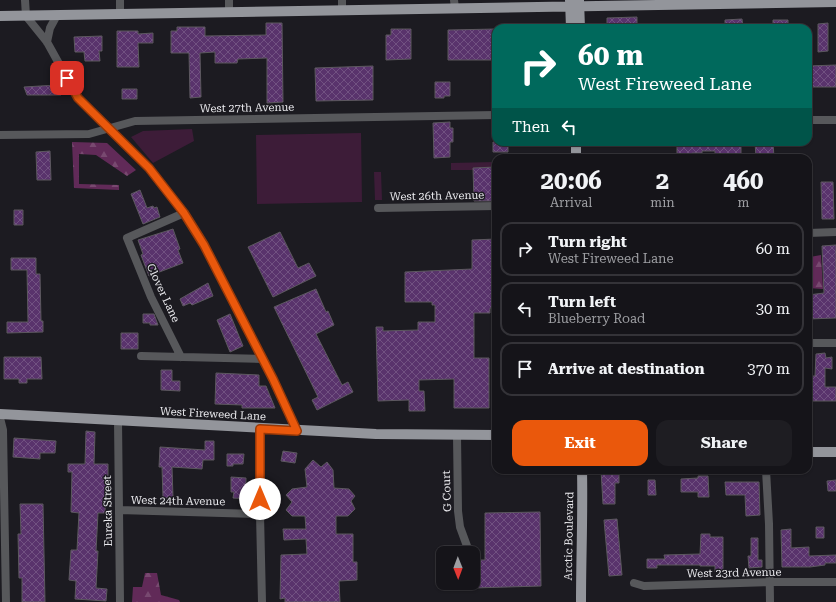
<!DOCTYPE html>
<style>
:root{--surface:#151419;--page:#1e1d22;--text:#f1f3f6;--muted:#9d9ea2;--line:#343338;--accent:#ea580c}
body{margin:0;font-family:"Roboto Serif",serif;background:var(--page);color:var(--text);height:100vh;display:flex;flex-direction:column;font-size:15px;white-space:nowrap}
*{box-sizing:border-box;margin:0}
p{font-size:13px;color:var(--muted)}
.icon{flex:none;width:22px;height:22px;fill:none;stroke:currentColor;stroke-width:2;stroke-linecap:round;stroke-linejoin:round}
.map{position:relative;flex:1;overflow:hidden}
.details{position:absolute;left:492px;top:154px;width:320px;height:320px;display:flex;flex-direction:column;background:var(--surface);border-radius:12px;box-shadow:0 1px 3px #0004,0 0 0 1px var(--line)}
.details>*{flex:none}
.guide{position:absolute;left:492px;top:24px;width:320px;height:122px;border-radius:12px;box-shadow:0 1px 3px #0004,0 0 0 1px var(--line);background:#00695c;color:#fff;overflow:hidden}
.needle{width:26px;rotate:179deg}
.tools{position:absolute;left:436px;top:546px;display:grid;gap:8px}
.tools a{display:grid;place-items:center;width:44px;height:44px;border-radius:8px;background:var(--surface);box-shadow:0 1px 3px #0004,0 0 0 1px var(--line);font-size:20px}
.pin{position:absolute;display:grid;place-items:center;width:34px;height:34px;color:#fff;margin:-17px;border-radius:8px;box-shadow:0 2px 6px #0006}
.me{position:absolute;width:44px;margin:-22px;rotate:0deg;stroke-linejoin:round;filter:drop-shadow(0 0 3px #0008)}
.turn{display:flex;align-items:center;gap:14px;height:84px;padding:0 20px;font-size:18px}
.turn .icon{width:52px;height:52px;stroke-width:2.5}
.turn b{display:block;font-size:28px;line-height:34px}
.then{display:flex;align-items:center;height:38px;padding:0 20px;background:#0003;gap:8px;font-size:15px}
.eta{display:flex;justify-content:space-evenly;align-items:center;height:68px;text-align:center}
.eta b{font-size:24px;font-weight:700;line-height:28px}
.button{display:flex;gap:8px;margin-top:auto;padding:8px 20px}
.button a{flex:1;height:46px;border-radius:12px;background:var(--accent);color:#fff;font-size:16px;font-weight:700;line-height:46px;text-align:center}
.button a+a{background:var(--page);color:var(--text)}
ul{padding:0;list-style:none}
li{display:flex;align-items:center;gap:12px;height:54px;margin:0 8px 6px;padding:0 12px;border:2px solid var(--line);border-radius:12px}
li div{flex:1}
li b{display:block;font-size:15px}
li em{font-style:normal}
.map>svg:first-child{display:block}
</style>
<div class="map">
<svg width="836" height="602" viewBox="0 0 836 602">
<defs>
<pattern id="forest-firs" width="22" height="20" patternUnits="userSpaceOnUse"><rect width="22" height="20" fill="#612a58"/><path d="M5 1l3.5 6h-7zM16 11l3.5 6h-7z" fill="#784970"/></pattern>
<pattern id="building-cross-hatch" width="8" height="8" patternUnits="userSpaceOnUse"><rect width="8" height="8" fill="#59336c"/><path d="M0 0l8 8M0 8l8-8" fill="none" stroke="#715181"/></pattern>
</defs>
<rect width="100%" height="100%" fill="#1c1b21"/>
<path fill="#3d1c38" d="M192 129 194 141 153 163 131 137 143 131Z
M361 133 362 202 257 204 256 135Z
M496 162V167L473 168V170H451V163Z
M374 172H381L382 200H375Z"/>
<path fill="url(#forest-firs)" d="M72 142 107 143 136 170 127 176 96 155 79 154V184L119 185V190L74 188Z
M821 255 823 289 808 288V262L810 257Z
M145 573H157L161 595 179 600 180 602H132L133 587H142Z"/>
<path fill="url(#building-cross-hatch)" stroke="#5c585f" d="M637 17V28H607V18Z
M742 19 743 28H725V20Z
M773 20H788V28H773Z
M266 23H282L283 102 267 103V58L238 59 237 63H215V52L200 53 201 97 190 98 189 53H171V31H177V27H205V36L266 35Z
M828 23V51L818 52V24Z
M391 29H411V59L386 60V35H391Z
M496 29V60H448V30Z
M117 31H138V34L153 33V43H138L139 67H117Z
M102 36V51H99L100 61H85L84 52H75L74 37Z
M836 65V87H808V66Z
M373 66V100L316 101 315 68Z
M435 82H450V96H444V98H435Z
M57 85 61 95H27L24 87Z
M122 89H137V99H122Z
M450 122V128H453V142H450V157L434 158 433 123Z
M493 142H508V152H493Z
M695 142H741V156L715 157V151H702V153H692V158H677V144H695Z
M755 142H773L774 158H756Z
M50 151 51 180H37L36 152Z
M496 167V201H474L473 168Z
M821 182H833L834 219H822Z
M140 190 147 208 153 206 154 208 157 207 160 217 143 224 131 194Z
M14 210H23V225H14Z
M173 229 180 249 178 250 183 263 149 276 141 255 143 254 138 240Z
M280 232 298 268 309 263 316 276 273 297 248 247Z
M496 239V308H490V313H474V358H489V408H454V379L419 380V391H424L425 411H409V400L378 401 376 327H383V331L418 330V322H435V305H432V302H405V272L472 269V240Z
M836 245V318L808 319V295L824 293 822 246Z
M11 258H36V274H40L41 321H43V332L7 333V322H28L27 270H11Z
M208 283 213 296 192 305 190 303 183 306 180 299Z
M316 289 326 312 328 311 334 325 316 334 342 385 348 382 353 392 317 410 312 400 318 397 274 307Z
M143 314H154L158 325H150V323H143Z
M230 314 243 346 230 352 217 320Z
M121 333H138V349H121Z
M825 353 826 358 832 357V369L825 368V387H836V401H811L810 376H815L816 354Z
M4 357H41L42 379H27V383H19V379H4Z
M161 370H172V381H180V391L161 390Z
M216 373 259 375V386H266L275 408H242V405L215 404Z
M86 431 95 432 94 464H108V480L106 479 105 513H98L96 551H98L96 588 107 589 106 601 75 599 76 581 69 580 71 550H77L79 513 71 512 72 472H68V464H85Z
M14 438 56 441 55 453H40V459L13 457Z
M205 441H214V460H203L202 469 172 467 173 498H163L162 467H159L160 447 205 450Z
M283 451 297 453 295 463 281 461Z
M227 454H244L243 464H233V466H227Z
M313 460 321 467 327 462 333 470 334 488 349 489 355 496 351 501 355 509 348 516H336V534H353V562H357V580L339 581 340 602H285V598L280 599 281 555 307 554 306 539 284 540 283 529H306L305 516H292L286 510 292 502 286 495 292 489 307 487 305 469Z
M601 470H614L615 474H619V483H615V504H603Z
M698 476H708L709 497H698V492H681V479L698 478Z
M231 477 246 478V490L249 491V499L233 498 234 492H231Z
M648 480H655L656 495H648Z
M836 480V491H828L827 481Z
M725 482H759L760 515 746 516 745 495H726Z
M20 504H43L45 602H22V578H19L18 534H21Z
M540 512 541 586 473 588V560H485V513Z
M617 519 622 575 609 576 604 520Z
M816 527H824V538H816Z
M791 529V548L809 547V556L836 555V563H825V565L810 567H782L781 530Z
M701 534H710V537H723V571L715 572V566H700V565H657V568H647V559H665L664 555 700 554Z
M751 538H758V560H762V567L749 568 748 556H751Z"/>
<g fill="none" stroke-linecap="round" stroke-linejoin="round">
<path stroke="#57585b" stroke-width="8" d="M25 0 26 16 47 42 78 98 149 168 184 213 204 245 263 359 297 431
M120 0V14
M229 0V12
M342 0V10
M454 0 455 8
M47 42 50 28 57 15
M808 120H836
M0 135 89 134 135 121 496 115
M378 208 496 206
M808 233 836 232
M808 343H836
M141 356 263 359
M181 357 151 297 127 238 184 213
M0 418 3 430 6 602
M118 420 120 602
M261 429 260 514 262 602
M457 435 458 511 460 527 467 546
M766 470 769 524 770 602
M119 510 260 514
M634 583 644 586 770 582H836"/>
<path stroke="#93959b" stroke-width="10" d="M570 0 571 28
M579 0 580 28
M0 16 836 2
M576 142V158
M0 414 376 434 496 435
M808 452H836
M581 602C581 558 583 514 582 470"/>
</g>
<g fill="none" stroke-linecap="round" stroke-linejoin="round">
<defs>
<path id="route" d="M67 78 78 98 149 168 184 213 204 245 273 379 297 431 260 429V499"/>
</defs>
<use href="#route" stroke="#983908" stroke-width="10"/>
<use href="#route" stroke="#ea580c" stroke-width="7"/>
</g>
<g text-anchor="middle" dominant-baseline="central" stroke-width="3" stroke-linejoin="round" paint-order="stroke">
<g font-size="11" fill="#e8e8ec" stroke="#1c1b21">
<text transform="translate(247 108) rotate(-1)">West 27th Avenue</text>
<text transform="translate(437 196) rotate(-1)">West 26th Avenue</text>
<text transform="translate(163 293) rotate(65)">Clover Lane</text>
<text transform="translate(213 414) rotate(3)">West Fireweed Lane</text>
<text transform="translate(447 491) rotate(-92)">G Court</text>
<text transform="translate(178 501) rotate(1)">West 24th Avenue</text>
<text transform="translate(108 511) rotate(-91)">Eureka Street</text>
<text transform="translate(569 536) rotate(-89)">Arctic Boulevard</text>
<text transform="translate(734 573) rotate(-1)">West 23rd Avenue</text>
</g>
</g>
</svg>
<div class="tools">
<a><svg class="needle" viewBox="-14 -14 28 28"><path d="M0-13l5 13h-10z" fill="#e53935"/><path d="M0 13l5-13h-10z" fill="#9d9ea2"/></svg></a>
</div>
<div class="pin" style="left:67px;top:78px;background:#d93025"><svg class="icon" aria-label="arrive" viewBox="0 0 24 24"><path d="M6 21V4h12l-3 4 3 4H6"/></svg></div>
<svg class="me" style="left:260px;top:499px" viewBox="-20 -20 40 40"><circle r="19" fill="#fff"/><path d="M0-13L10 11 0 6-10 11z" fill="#ea580c"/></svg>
<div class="guide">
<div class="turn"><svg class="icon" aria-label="right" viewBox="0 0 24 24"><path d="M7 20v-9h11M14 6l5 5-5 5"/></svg><div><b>60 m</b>West Fireweed Lane</div></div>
<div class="then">Then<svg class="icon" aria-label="left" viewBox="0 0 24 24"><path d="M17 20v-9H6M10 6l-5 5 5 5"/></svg></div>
</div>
<section class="details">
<div class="eta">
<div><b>20:06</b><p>Arrival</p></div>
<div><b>2</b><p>min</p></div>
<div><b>460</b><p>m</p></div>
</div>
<ul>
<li><svg class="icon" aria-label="right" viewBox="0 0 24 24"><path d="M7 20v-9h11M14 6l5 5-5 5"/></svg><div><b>Turn right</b><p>West Fireweed Lane</p></div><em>60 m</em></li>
<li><svg class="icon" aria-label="left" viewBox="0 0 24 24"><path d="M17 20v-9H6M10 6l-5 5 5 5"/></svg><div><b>Turn left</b><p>Blueberry Road</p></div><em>30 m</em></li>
<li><svg class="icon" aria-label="arrive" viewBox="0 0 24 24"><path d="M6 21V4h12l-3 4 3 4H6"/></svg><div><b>Arrive at destination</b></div><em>370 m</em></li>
</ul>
<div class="button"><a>Exit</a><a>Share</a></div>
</section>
</div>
